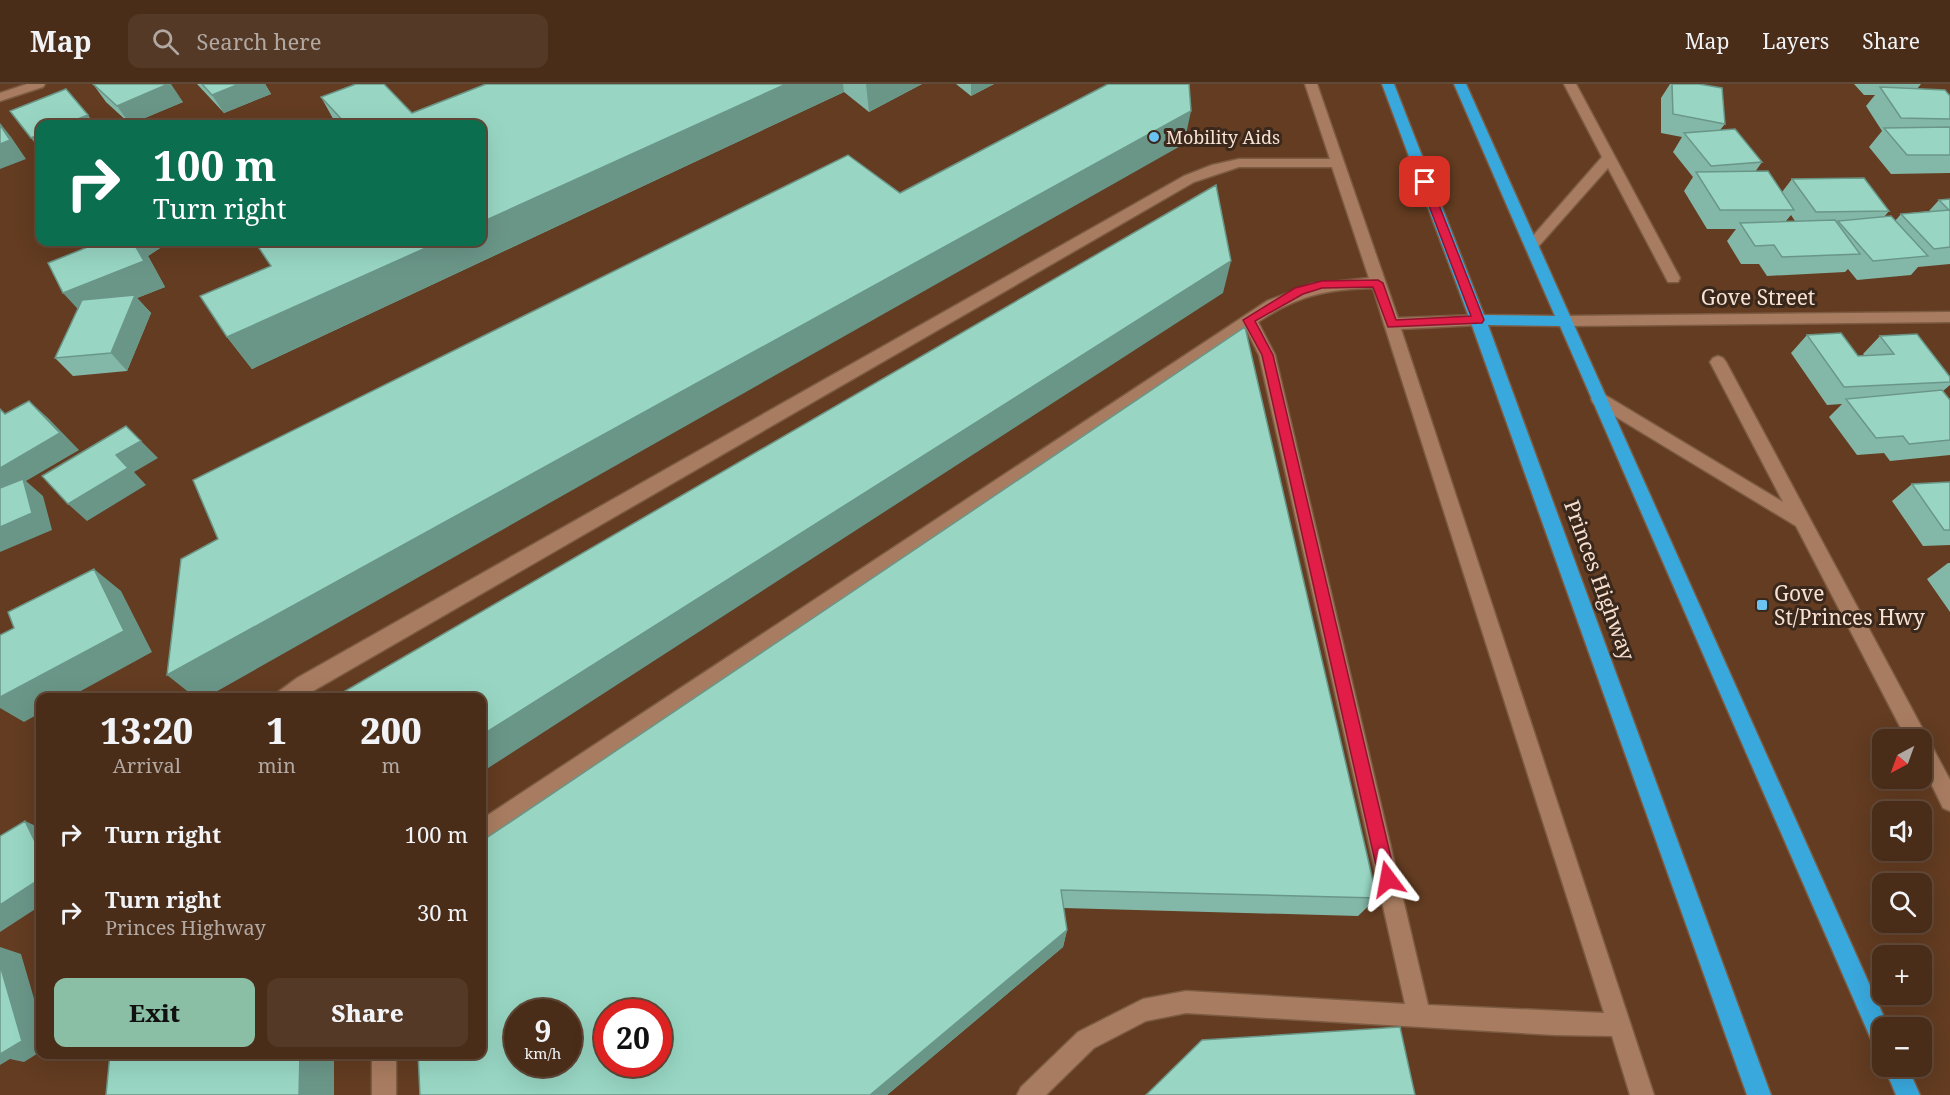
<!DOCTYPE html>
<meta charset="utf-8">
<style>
:root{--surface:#4a2d19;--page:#543926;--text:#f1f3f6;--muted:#b2a8a2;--line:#614938;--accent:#8abfa5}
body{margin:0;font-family:"Noto Serif",serif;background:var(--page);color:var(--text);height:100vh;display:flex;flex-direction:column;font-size:22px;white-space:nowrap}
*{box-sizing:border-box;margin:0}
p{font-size:20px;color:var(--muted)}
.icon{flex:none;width:33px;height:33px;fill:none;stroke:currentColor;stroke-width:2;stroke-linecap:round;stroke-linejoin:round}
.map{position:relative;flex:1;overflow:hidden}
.panel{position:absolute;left:36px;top:609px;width:450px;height:366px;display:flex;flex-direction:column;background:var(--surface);border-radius:12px;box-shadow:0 6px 24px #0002,0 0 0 2px var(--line)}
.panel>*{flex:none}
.banner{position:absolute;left:36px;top:36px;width:450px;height:126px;border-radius:12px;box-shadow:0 6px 24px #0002,0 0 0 2px var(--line);background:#0b6e4f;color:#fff;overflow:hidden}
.needle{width:39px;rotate:221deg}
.tools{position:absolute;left:1872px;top:645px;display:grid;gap:12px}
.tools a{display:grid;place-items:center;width:60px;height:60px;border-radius:12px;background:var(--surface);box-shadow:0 6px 24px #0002,0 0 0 2px var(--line);font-size:30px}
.speed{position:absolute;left:504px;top:915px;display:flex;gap:12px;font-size:30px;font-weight:700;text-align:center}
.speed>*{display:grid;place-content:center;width:78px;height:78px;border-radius:50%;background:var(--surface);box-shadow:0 6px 24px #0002,0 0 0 2px var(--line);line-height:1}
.speed small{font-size:15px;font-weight:400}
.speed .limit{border:9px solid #d22;background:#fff;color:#111}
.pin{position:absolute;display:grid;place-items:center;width:51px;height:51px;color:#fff;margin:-26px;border-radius:12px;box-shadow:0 3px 9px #0006}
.me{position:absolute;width:66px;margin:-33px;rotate:347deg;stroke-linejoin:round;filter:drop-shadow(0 0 4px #0008)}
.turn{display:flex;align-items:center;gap:21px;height:126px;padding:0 18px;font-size:27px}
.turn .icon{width:78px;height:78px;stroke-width:2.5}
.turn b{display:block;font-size:42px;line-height:51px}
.eta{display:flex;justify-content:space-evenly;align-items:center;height:102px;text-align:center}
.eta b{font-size:36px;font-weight:800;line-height:42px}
.button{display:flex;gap:12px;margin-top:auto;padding:12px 18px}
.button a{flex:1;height:69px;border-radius:12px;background:var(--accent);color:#111;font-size:24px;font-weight:800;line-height:69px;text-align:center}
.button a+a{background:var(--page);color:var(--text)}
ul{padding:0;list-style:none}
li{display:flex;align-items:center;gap:18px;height:78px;padding:0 18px}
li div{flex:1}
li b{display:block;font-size:22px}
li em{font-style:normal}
header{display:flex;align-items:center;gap:36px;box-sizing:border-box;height:84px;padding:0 30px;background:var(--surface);border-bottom:2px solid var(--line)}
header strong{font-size:28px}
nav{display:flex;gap:33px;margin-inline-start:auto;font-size:21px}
.search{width:420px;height:54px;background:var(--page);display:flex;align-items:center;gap:15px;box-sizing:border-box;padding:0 21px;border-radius:12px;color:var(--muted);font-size:22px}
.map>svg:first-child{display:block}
</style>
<header>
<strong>Map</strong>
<div class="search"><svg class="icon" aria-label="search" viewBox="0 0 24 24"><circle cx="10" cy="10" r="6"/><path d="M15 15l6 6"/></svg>Search here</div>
<nav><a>Map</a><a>Layers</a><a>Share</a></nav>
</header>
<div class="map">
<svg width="1950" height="1011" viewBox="0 0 1950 1011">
<rect width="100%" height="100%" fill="#633c21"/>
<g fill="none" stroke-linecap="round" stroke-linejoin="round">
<defs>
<path id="minor" d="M27 0H45L43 3 0 17V9Z
M1305 0H1317L1398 234 1478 231 1486 236 1478 241 1401 245 1654 1011H1630L1612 952 1555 951 1186 929 1146 937 1094 964 1046 1011H1017L1021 1003 1078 948 1143 915 1186 907 1405 920 1259 271 1246 245 489 753 482 756V735L1267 217 1312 200 1369 194 1332 83H1239L1194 98 301 614H276L278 608 297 594 1184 92 1212 81 1239 75H1330ZM1373 204 1384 240 1604 929 1428 921 1275 271 1258 238C1297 212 1326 205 1373 204Z
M1564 0H1576L1680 194 1678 198H1668L1608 84 1537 164 1532 166 1525 161 1602 73Z
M1950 228V238L1566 242 1558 237 1566 232Z
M1718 272 1723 274 1726 278 1950 696V727L1943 724 1922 681V656H1907L1796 442 1593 319 1591 315 1593 311H1605L1783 418 1710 278 1713 274Z
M372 970H396V1011H372Z"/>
<path id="highway" d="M1382 0H1394L1484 231 1555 232 1454 0H1466L1889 944H1882V965L1874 962 1560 242 1488 241 1771 1011H1747L1470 236Z
M1884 982H1907L1920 1011H1896Z"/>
</defs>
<use href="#minor" stroke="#7c5b42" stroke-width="3"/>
<use href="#highway" stroke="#7c5b42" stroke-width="3"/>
<use href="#minor" fill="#a87c60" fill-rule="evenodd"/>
<use href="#highway" fill="#39a8dd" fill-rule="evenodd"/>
</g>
<path fill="#83b8a8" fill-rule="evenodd" d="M93 0 183 18 130 40 106 18Z
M197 0H265L271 10 224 29Z
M486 0H922L869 28 844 8 252 285 227 253 271 182 412 29Z
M956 0H994L971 12Z
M1670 0H1699L1725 40 1720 46 1762 78 1755 88 1782 108 1792 95 1889 127 1884 133 1895 137 1901 130 1929 127 1939 116 1950 115V180L1918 183 1911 191 1857 196 1848 185 1845 188 1767 192 1759 180H1741L1727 157 1736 145H1707L1684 107 1693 93 1673 68 1682 53 1661 49V14ZM1791 131 1795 137H1786Z
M1854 0H1921L1917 5 1950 12V89L1891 90 1869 63 1882 47 1866 22 1875 11H1864Z
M321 13 346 40H336Z
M85 158H169L148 172 165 203 137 214 151 229 127 287 73 292 55 274 78 225 88 163Z
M1807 251 1858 272 1864 271 1863 270 1880 252 1950 293V301L1943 307 1950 316V371L1890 377 1884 369 1857 371 1829 333 1842 320 1827 321 1791 269Z
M1950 398V461L1923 462 1892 417 1912 400Z
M1948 479H1950V528L1927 495Z
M482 757 1377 814 1358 832 1063 824 1067 846 1063 863 887 1011H420Z"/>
<path fill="#6a9688" d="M168 0H171L183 18 131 40H130L117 22Z
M239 0H265L271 10 224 29 212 11Z
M786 0H843L844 8 252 285 227 253 439 158H482V138Z
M866 0H922L869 28Z
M971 0H994L971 12Z
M1191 27 1184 60 205 614H196L167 591Z
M88 31 95 40H65Z
M0 39 11 53 26 75 0 85Z
M40 50V66L31 54Z
M133 158H169L148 172 165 203 137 214 151 229 127 287 111 269 87 235 63 209Z
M1231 177 1223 209 482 688V651Z
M29 317 48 334 79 366 26 397 43 412 52 446 0 468V443L7 409 0 403V384Z
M126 342 158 374 134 388 146 401 87 437 68 420 116 371Z
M94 485 121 507 152 568 68 614H40V629L24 638 0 624V613Z
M25 737 40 744V768Z
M40 795V822L0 848V821Z
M1067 846 1063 863 887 1011H870Z
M0 863 21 870 40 935V968L24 978 10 975 0 981Z
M300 970H334V1011H299Z"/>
<path fill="#98d6c3" stroke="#6a9688" stroke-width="1.5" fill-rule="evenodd" d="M93 0H168L117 22Z
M202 0H239L212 11Z
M356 0H384L412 29 486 0H786L482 138V40H346L321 13Z
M1108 0H1189L1191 27 167 591 181 475 218 455 193 396 848 71 900 109Z
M1672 0H1699L1722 4 1725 40 1673 30Z
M1880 3 1945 6 1950 12V35L1901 34Z
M66 5 88 31 65 40H40V50L31 54 10 27Z
M0 41 10 56 0 60Z
M1950 43V71H1907L1884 44Z
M1735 45 1762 78 1711 82 1684 49Z
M1768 87 1794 126H1720L1696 88Z
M1864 94 1889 127 1816 128 1792 95Z
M1216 101 1231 177 482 651V614H333Z
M1950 115V163L1934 165 1901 130 1949 126 1939 116Z
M1891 132 1928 172 1873 177 1838 137Z
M1835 136 1860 170 1782 173 1774 161 1755 162 1740 139Z
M85 158H133L144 177 63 209 48 179 88 163Z
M255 158H439L227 253 200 212 271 182Z
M135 211 111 269 55 274 82 216Z
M1245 243 1377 814 1061 806 1067 846 870 1011H420L418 970H482V757ZM518 928H568V980H518ZM608 928H658V980H608Z
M1841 249 1858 272 1894 270 1880 252 1917 250 1950 293V298L1844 303 1807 251Z
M1942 306 1950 316V356L1909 360 1903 352 1876 354 1846 315Z
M29 317 60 349 0 384V325L5 330Z
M126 342 141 357 116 371 128 384 68 420 42 392Z
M23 395 32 429 0 443V404Z
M1950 398V446H1944L1912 400Z
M94 485 124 547 0 613V551L14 544 8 528Z
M25 737 40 768V795L0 821V752Z
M0 881 22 957 0 970Z
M1400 943 1415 1011H1146L1202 956Z
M110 970H300L299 1011H106Z"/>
<path fill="#e11d48" stroke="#92132f" stroke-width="1.5" d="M1425 94 1430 98 1484 236 1482 239 1388 243 1373 203 1322 204 1303 210 1255 237 1273 271 1396 795 1393 801 1388 803 1382 801 1379 795 1262 271 1243 236 1295 204 1322 197 1378 196 1383 199 1396 236 1471 232 1420 98Z"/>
<g fill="#6bc3f2" stroke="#3a281c" stroke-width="2">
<circle cx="1154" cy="53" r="6"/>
<rect x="1756" y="515" width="12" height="12" rx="3"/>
</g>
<g text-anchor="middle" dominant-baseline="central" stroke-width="6" stroke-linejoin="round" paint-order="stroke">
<g font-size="18" fill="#f9e1d1" stroke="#3a281c" text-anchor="start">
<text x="1166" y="53">Mobility Aids</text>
</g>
<g font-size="21" fill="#f9e1d1" stroke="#3a281c">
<text x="1758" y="213">Gove Street</text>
<text transform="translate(1600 496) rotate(70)">Princes Highway</text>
</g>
<g font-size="21" fill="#f9e1d1" stroke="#3a281c" text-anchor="start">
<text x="1774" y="509">Gove<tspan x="1774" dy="24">St/Princes Hwy</tspan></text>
</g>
</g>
</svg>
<div class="tools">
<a><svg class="needle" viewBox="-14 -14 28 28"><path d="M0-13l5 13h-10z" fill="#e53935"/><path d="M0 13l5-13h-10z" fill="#b2a8a2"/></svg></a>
<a><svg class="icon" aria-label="sound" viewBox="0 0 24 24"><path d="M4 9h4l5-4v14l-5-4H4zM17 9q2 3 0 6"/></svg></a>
<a><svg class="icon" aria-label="search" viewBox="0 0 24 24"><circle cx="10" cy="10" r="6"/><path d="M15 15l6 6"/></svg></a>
<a>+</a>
<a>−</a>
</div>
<div class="speed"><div>9<small>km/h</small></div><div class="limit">20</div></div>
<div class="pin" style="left:1425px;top:98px;background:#d93025"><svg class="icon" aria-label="arrive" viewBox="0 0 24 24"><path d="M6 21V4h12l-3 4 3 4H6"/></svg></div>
<svg class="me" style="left:1388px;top:795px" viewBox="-20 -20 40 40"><path d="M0-17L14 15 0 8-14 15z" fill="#e11d48" stroke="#fff" stroke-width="4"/></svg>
<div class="banner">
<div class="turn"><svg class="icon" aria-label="right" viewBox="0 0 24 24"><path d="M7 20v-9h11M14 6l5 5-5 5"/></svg><div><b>100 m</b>Turn right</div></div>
</div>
<section class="panel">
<div class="eta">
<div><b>13:20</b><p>Arrival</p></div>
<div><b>1</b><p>min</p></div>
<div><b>200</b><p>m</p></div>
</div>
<ul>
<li><svg class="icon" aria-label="right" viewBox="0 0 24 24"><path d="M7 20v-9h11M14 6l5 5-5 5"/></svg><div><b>Turn right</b></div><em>100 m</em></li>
<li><svg class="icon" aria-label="right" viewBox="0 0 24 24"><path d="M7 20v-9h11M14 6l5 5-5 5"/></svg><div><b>Turn right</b><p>Princes Highway</p></div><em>30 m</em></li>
</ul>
<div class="button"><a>Exit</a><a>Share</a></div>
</section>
</div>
